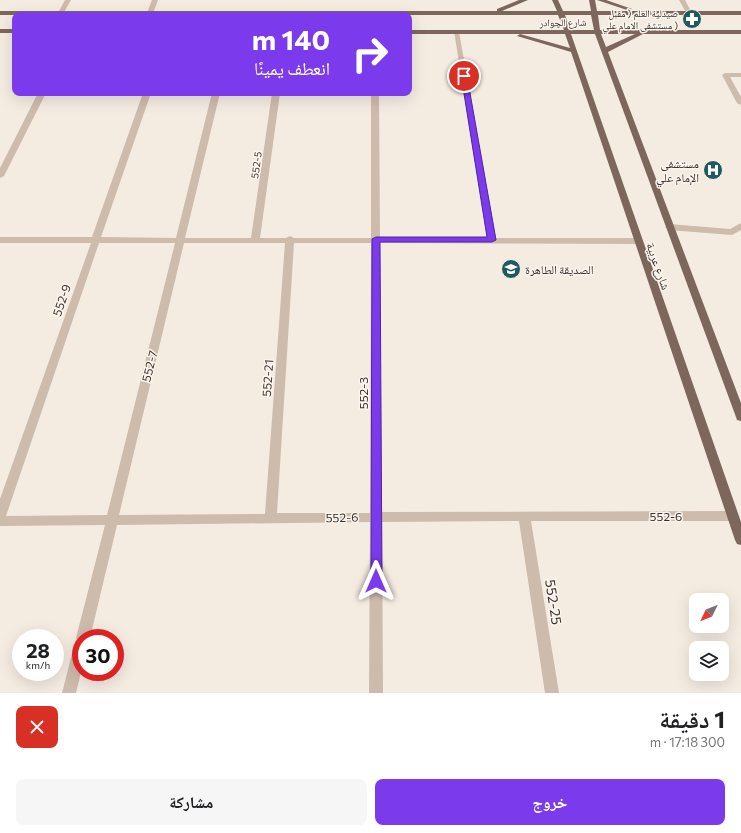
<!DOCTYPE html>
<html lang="ar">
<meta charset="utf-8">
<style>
:root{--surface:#fff;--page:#f6f6f6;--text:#202124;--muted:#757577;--accent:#7c3aed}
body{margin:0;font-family:Commissioner,"Noto Naskh Arabic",sans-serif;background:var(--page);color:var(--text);direction:rtl;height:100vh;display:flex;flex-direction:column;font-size:15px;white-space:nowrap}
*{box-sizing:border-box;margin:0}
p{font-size:13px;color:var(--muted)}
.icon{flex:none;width:22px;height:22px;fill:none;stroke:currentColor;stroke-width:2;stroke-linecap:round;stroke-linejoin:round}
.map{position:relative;height:693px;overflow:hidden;direction:ltr}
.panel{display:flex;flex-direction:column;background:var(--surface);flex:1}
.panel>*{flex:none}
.guide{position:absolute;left:12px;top:12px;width:400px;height:84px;border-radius:8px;box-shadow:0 4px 16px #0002;direction:rtl;background:#7c3aed;color:#fff;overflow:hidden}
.needle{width:26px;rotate:227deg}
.tools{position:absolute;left:689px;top:593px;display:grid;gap:8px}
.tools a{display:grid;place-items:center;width:40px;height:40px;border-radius:8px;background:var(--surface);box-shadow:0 4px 16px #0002;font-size:20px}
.speed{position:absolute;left:12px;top:629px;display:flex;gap:8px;font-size:20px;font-weight:700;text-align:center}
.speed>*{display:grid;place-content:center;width:52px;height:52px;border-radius:50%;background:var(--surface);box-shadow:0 4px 16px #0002;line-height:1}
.speed small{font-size:10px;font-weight:400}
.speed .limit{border:6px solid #d22;background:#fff;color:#111}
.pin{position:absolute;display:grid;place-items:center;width:34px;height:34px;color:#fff;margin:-17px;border:2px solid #fff;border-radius:50%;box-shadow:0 1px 4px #0007}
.me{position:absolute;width:44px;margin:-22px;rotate:0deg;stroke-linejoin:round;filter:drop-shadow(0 0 3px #0008)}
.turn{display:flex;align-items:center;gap:14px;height:84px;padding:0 16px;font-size:18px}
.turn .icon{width:52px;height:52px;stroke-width:2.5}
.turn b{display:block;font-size:28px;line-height:34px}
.round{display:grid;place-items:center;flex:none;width:42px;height:42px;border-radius:8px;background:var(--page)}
.headline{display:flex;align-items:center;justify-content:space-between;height:68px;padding:0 16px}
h1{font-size:24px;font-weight:700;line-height:30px}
.button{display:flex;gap:8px;margin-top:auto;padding:8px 16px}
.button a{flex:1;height:46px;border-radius:8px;background:var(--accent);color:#fff;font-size:16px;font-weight:700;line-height:46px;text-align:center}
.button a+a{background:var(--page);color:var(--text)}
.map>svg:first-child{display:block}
</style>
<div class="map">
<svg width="741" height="693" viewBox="0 0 741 693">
<rect width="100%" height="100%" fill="#f4ebe1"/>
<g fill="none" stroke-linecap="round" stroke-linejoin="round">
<path fill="#cdbbac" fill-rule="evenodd" d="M65 0H71L63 14H59L58 13Z
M152 0H158L153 13 150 15 147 13Z
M679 0H685L692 13 691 14H687Z
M454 31 459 32 496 238H638L642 241 638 244 380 243 382 512 732 511 736 513 738 516 736 519 732 521H531L559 693H545L519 521 382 522 383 693H369L370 522 117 525 90 638H81V672L76 693H62L74 646 78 641 76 638 105 525 0 526V499L91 243H0V237H92L143 93H151L101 237 176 238 212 93H220L185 238H251L272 93H280L260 238H286L290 236 294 238H371V93H379L380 238H487ZM99 243H175L107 515 6 516ZM184 243H285L265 514 119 515ZM294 243H371L370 513H277Z
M725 73H741V77H730L741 97V105L737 103 722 75Z
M38 93H46L4 176 0 178V168Z
M741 223V230L732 235 669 230 665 227 669 224 730 229Z"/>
<path fill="#7d675c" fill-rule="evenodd" d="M519 0H528L502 11H557L552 0H558L563 11H591L589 0H595L597 11H741V15H598L600 30H741V34H643L608 52 741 403V421L737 420 736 417 595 34H571L741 522V545L737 544 735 540 571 52 517 36 520 34 570 48 565 34H409V30H564L558 15H0V11H497V9ZM565 15H591L594 30H570ZM601 34H635L606 47Z
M597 0H606L632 9 627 10Z
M0 29H15V33H0Z"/>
</g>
<path fill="#7c3aed" stroke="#51269a" d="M461 75 467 76 496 240 492 242H380L382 581 380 585 376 586 372 585 371 581 372 239 376 237H487Z"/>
<defs>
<symbol id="pharmacy-disc" viewBox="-11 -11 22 22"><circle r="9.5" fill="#1f5a5e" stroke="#fbf5ee"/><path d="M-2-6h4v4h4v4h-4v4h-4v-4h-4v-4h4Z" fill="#fff"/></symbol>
<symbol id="hospital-disc" viewBox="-11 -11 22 22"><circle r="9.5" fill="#1f5a5e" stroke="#fbf5ee"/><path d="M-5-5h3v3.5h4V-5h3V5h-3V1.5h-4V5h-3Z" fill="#fff"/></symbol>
<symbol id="school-disc" viewBox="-11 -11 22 22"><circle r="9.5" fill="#1f5a5e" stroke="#fbf5ee"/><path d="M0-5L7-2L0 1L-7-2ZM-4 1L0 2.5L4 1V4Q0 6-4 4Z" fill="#fff"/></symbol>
</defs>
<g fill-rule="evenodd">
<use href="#pharmacy-disc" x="681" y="8" width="22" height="22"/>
<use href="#hospital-disc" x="702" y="159" width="22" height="22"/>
<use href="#school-disc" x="500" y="258" width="22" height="22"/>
</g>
<g text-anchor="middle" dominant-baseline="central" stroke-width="3" stroke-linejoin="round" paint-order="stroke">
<g font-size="10" fill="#3b302b" stroke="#fbf5ee" text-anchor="end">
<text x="678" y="13">صيدلية العلم ( مقبل<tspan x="678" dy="12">مستشفى الامام علي )</tspan></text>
</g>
<g font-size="10" fill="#3b302b" stroke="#fbf5ee">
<text transform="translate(563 22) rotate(-1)">شارع الچوادر</text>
<text transform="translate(256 165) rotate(-82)">552-5</text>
</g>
<g font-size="12" fill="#3b302b" stroke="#fbf5ee" text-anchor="end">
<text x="699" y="163">مستشفى<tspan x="699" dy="14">الإمام علي</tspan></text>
<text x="525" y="269" text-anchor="start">الصديقة الطاهرة</text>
</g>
<g font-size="12" fill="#3b302b" stroke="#fbf5ee">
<text transform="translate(659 266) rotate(71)">شارع عربية</text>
<text transform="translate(61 300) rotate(-71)">552-9</text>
<text transform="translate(149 366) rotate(-76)">552-7</text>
<text transform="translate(267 378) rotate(-86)">552-21</text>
<text transform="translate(363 393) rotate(-90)">552-3</text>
<text x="666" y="516">552-6</text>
<text transform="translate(342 517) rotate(-1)">552-6</text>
</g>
<g font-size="14" fill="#3b302b" stroke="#fbf5ee">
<text transform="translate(554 602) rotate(81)">552-25</text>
</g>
</g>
</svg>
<div class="tools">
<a><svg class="needle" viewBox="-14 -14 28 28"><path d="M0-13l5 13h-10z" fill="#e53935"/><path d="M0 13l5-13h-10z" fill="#757577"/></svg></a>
<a><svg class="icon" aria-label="layers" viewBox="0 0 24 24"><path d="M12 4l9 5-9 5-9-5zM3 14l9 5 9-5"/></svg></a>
</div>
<div class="speed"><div>28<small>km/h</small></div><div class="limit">30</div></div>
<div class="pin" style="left:464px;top:76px;background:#d93025"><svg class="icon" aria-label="arrive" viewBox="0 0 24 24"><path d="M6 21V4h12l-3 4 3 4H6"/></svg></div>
<svg class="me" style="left:376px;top:581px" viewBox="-20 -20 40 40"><path d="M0-17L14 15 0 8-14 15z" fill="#7c3aed" stroke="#fff" stroke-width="4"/></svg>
<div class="guide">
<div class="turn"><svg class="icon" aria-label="right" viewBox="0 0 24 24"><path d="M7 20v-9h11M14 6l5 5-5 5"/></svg><div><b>140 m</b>انعطف يمينًا</div></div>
</div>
</div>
<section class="panel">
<div class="headline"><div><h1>1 دقيقة</h1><p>300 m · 17:18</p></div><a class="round" style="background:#d93025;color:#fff"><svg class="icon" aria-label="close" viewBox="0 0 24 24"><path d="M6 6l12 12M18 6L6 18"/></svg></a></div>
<div class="button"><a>خروج</a><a>مشاركة</a></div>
</section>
